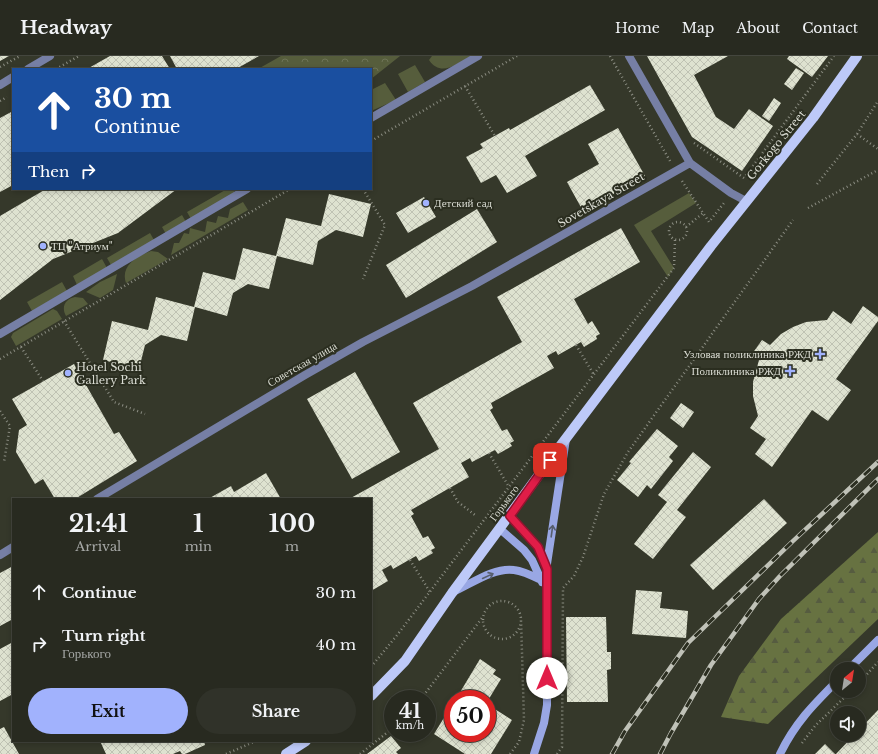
<!DOCTYPE html>
<meta charset="utf-8">
<style>
:root{--surface:#282a20;--page:#303229;--text:#f1f3f6;--muted:#a5a7a5;--line:#44463e;--accent:#a1b2fd}
body{margin:0;font-family:"Libre Baskerville",serif;background:var(--page);color:var(--text);height:100vh;display:flex;flex-direction:column;font-size:15px;white-space:nowrap}
*{box-sizing:border-box;margin:0}
p{font-size:13px;color:var(--muted)}
.icon{flex:none;width:22px;height:22px;fill:none;stroke:currentColor;stroke-width:2;stroke-linecap:round;stroke-linejoin:round}
.map{position:relative;flex:1;overflow:hidden}
.sheet{position:absolute;left:12px;top:442px;width:360px;height:244px;display:flex;flex-direction:column;background:var(--surface);border-radius:0px;box-shadow:0 2px 6px #0003,0 0 0 1px var(--line)}
.sheet>*{flex:none}
.banner{position:absolute;left:12px;top:12px;width:360px;height:122px;border-radius:0px;box-shadow:0 2px 6px #0003,0 0 0 1px var(--line);background:#1a4fa0;color:#fff;overflow:hidden}
.needle{width:26px;rotate:30deg}
.fabs{position:absolute;left:830px;top:606px;display:grid;gap:8px}
.fabs a{display:grid;place-items:center;width:36px;height:36px;border-radius:50%;background:var(--surface);box-shadow:0 2px 6px #0003,0 0 0 1px var(--line);font-size:20px}
.speed{position:absolute;left:384px;top:634px;display:flex;gap:8px;font-size:20px;font-weight:700;text-align:center}
.speed>*{display:grid;place-content:center;width:52px;height:52px;border-radius:50%;background:var(--surface);box-shadow:0 2px 6px #0003,0 0 0 1px var(--line);line-height:1}
.speed small{font-size:10px;font-weight:400}
.speed .limit{border:6px solid #d22;background:#fff;color:#111}
.pin{position:absolute;display:grid;place-items:center;width:34px;height:34px;color:#fff;margin:-17px;border-radius:8px;box-shadow:0 2px 6px #0006}
.me{position:absolute;width:44px;margin:-22px;rotate:0deg;stroke-linejoin:round;filter:drop-shadow(0 0 3px #0008)}
.turn{display:flex;align-items:center;gap:14px;height:84px;padding:0 16px;font-size:18px}
.turn .icon{width:52px;height:52px;stroke-width:2.5}
.turn b{display:block;font-size:28px;line-height:34px}
.then{display:flex;align-items:center;height:38px;padding:0 16px;background:#0003;gap:8px;font-size:15px}
.eta{display:flex;justify-content:space-evenly;align-items:center;height:68px;text-align:center}
.eta b{font-size:24px;font-weight:700;line-height:28px}
.button{display:flex;gap:8px;margin-top:auto;padding:8px 16px}
.button a{flex:1;height:46px;border-radius:24px;background:var(--accent);color:#111;font-size:16px;font-weight:700;line-height:46px;text-align:center}
.button a+a{background:var(--page);color:var(--text)}
ul{padding:0;list-style:none}
li{display:flex;align-items:center;gap:12px;height:52px;padding:0 16px}
li div{flex:1}
li b{display:block;font-size:15px}
li em{font-style:normal}
header{display:flex;align-items:center;gap:24px;box-sizing:border-box;height:56px;padding:0 20px;background:var(--surface);border-bottom:1px solid var(--line)}
header strong{font-size:19px}
nav{display:flex;gap:22px;margin-inline-start:auto;font-size:14px}
.map>svg:first-child{display:block}
</style>
<header>
<strong>Headway</strong>
<nav><a>Home</a><a>Map</a><a>About</a><a>Contact</a></nav>
</header>
<div class="map">
<svg width="878" height="698" viewBox="0 0 878 698">
<defs>
<pattern id="forest-firs" width="22" height="20" patternUnits="userSpaceOnUse"><rect width="22" height="20" fill="#677241"/><path d="M5 1l3.5 6h-7zM16 11l3.5 6h-7z" fill="#565c40"/></pattern>
<pattern id="park-crowns" width="20" height="18" patternUnits="userSpaceOnUse"><rect width="20" height="18" fill="#565d3c"/><path d="M2 6a3 3 0 1 1 6 0M12 15a3 3 0 1 1 6 0" fill="none" stroke="#6e7457"/></pattern>
<pattern id="building-cross-hatch" width="8" height="8" patternUnits="userSpaceOnUse"><rect width="8" height="8" fill="#dee2d0"/><path d="M0 0l8 8M0 8l8-8" fill="none" stroke="#bfc2b3"/></pattern>
</defs>
<rect width="100%" height="100%" fill="#35382a"/>
<path fill="#565d3c" d="M432 0H471C458 7 441 22 429 4Z
M415 9 425 26 408 36 398 18Z
M385 27 396 44 371 55V34Z
M227 133H233L235 137 191 163 187 156Z
M689 137 696 147 651 175 674 212 668 221 634 169Z
M243 146 248 154 171 199 174 187H179L184 177 189 178 190 172 205 176 207 165 216 167 218 160 228 162 230 153Z
M182 159 186 166 166 178 162 171Z
M150 177 154 184 111 209 107 202Z
M151 195 158 196 168 203 126 227C120 210 137 200 151 195Z
M102 203 107 212 77 229 73 220Z
M117 218 113 234 100 242 86 236 100 226Z
M62 226 67 235 32 255 27 246Z
M75 241 83 242 88 248 66 260C61 251 65 243 75 241Z
M53 253 57 255 62 263 16 290 11 281 13 277Z"/>
<path fill="url(#forest-firs)" d="M878 476V563L768 668 721 661 739 620 781 563Z"/>
<path fill="url(#park-crowns)" d="M281 0H400L371 23V13H258Z"/>
<path fill="url(#building-cross-hatch)" d="M0 0H9L0 5Z
M110 0H162L170 13H87Z
M170 0H259L236 13H177Z
M647 0H728L694 19 716 61 734 73 749 53 773 70 742 115 692 81Z
M789 0H828L812 21 787 3Z
M796 12 804 17 792 34 784 28Z
M590 29 605 54 525 100 537 120 507 137 496 119 481 127 466 101 483 92 480 88 509 72 510 74Z
M774 42 781 47 769 65 762 60Z
M13 55V129L0 136V62Z
M618 72 645 120 583 155 567 126 599 108 588 88Z
M46 133H177L118 177 53 203 0 244V160Z
M329 138 371 148 363 181 336 174 318 185 313 209 277 200 269 233 248 228 233 237 227 260 195 251 187 285 161 279 145 289 139 313 103 304 112 265 148 274 156 241 194 251 203 216 235 224 243 192 276 200 286 162 321 170Z
M424 141 436 161 408 177 396 157Z
M477 153 497 186 406 242 386 209Z
M621 172 640 206 574 243 588 268 592 265 600 278 596 280 597 283 584 291 581 286 558 299 556 295 547 300 554 312 491 347 493 352 490 354 502 375 507 373 514 385 510 387 512 390 498 398 495 394 472 406 470 402 461 407 469 421 411 454 414 458 411 460 423 482 428 480 435 492 431 494 433 497 419 505 416 500 393 513 391 509 382 514 388 525 371 535V443H349L439 393 413 347 522 286 497 241Z
M863 250 878 261V265L836 323 851 334 828 365 812 354 772 411 755 398 766 383 750 372 758 360 753 340V326L759 304 752 298 762 284 770 289 781 278 793 271 806 266 827 264 833 255 851 268Z
M74 308 114 378 119 376 137 405 75 443H55L43 423 35 428 16 396 19 374 27 369 12 343Z
M355 316 400 396 352 423 307 343Z
M681 347 694 356 683 372 670 362Z
M657 373 678 390 669 401 673 405 651 433 647 429 638 441 617 424 631 407 629 406Z
M693 396 711 411 677 454 686 461 653 503 634 488 667 446 658 439Z
M266 417 281 443H208L231 430 234 436Z
M764 443 787 467 713 534 690 509Z
M13 510V563L0 570V517Z
M636 534 662 536 660 552 688 555 686 582 632 578Z
M566 561H606L607 596H611V613L607 614 608 646H567Z
M13 586V638L0 645V593Z
M480 603 496 614 493 618 501 623 487 646V643H456Z
M453 647V677H487V648L512 664 491 698H465L434 678Z
M878 654V698H836L854 679H859V674Z
M4 671 19 698H0V673Z
M391 680 401 692 396 696 398 698H367Z
M100 685H204L205 689 185 698H182L180 695 173 698H106Z
M825 688 835 698H815Z"/>
<g fill="none" stroke-linecap="round" stroke-linejoin="round">
<path stroke="#8b8d82" stroke-width="2.5" stroke-dasharray="1 3" stroke-linecap="butt" d="M610 0 670 105
M0 11 20 0
M56 13 79 0
M465 30 495 80
M0 45 7 41
M857 78 878 93
M371 85 517 0
M694 87 744 122 834 0
M682 125 709 166 724 147
M817 128 857 78 878 45
M363 133 385 169 363 223
M808 152 878 114
M669 175a9 9 0 1 1 18 0a9 9 0 1 1-18 0Z
M686 171 703 157
M64 265 114 346 145 358
M576 289 594 319
M21 291 43 325
M0 303 290 133
M0 355 10 370 4 406
M489 397 509 431
M450 432 458 446 475 459
M410 504 430 536
M483 564a19 19 0 1 1 38 0a19 19 0 1 1-38 0Z
M371 611 398 578 674 212 675 184
M859 627 878 606
M421 643 482 562
M802 687 815 670 851 635
M226 698 256 685
M360 698 393 672
M510 698 519 686 524 664 521 563
M557 698 562 691 563 532 574 520 583 501 604 438 628 396 793 164"/>
<path stroke="#767fa5" stroke-width="8" d="M371 62 478 0
M0 278 247 133"/>
<path stroke="#767fa5" stroke-width="8" d="M629 0 690 107 731 137 746 145
M28 13 50 0
M0 29 13 21
M97 443 305 319 363 286 472 230 690 107
M0 499 13 491"/>
<path stroke="#99a7e4" stroke-width="8" d="M510 460 538 491 547 513V649L544 667 534 698
M500 473 524 494 532 504 542 526
M547 508 566 383
M453 536C471 528 494 511 514 514 523 515 533 520 541 524
M849 613 878 584
M780 698C795 667 813 649 837 625"/>
<path stroke="#bdc9f8" stroke-width="10" d="M371 640 405 605 452 537 558 393 711 190 813 62 857 0
M286 698 306 685"/>
<defs>
<path id="rail" d="M612 698 625 675 688 587 793 485 878 406
M660 698 671 677 711 609 759 543 780 520 878 423"/>
</defs>
<use href="#rail" stroke="#c0c2b8" stroke-width="4.5"/>
<use href="#rail" stroke="#2b2e20" stroke-width="3" stroke-dasharray="9" stroke-linecap="butt"/>
</g>
<defs><path id="oneway-shaft" d="M-6 0H5M1.5-3L5.5 0L1.5 3" fill="none" stroke-width="1.6" stroke-linecap="round" stroke-linejoin="round"/></defs>
<g stroke="#575e6e">
<use href="#oneway-shaft" transform="translate(552 475) rotate(-82)"/>
<use href="#oneway-shaft" transform="translate(488 520) rotate(-25)"/>
</g>
<g fill="none" stroke-linecap="round" stroke-linejoin="round">
<defs>
<path id="route" d="M547 622V513L538 491 510 460 550 404"/>
</defs>
<use href="#route" stroke="#92132f" stroke-width="10"/>
<use href="#route" stroke="#e11d48" stroke-width="7"/>
</g>
<g fill="#a1b2fd" stroke="#2b2e20" stroke-width="1.5">
<circle cx="426" cy="147" r="4"/>
<circle cx="43" cy="190" r="4"/>
<path d="M818 292h4v4h4v4h-4v4h-4v-4h-4v-4h4z"/>
<path d="M788 309h4v4h4v4h-4v4h-4v-4h-4v-4h4z"/>
<circle cx="68" cy="317" r="4"/>
</g>
<g text-anchor="middle" dominant-baseline="central" stroke-width="4" stroke-linejoin="round" paint-order="stroke">
<g font-size="11" fill="#dadcd3" stroke="#2b2e20">
<text transform="translate(776 89) rotate(-51)">Gorkogo Street</text>
<text transform="translate(601 144) rotate(-30)">Sovetskaya Street</text>
<text transform="translate(302 308) rotate(-30)">Советская улица</text>
<text transform="translate(504 447) rotate(-54)">Горького</text>
</g>
<g font-size="11" fill="#dadcd3" stroke="#2b2e20" text-anchor="start">
<text x="434" y="147">Детский сад</text>
<text x="51" y="190">ТЦ "Атриум"</text>
<text x="811" y="298" text-anchor="end">Узловая поликлиника РЖД</text>
<text x="76" y="311">Hotel Sochi<tspan x="76" dy="13">Gallery Park</tspan></text>
<text x="781" y="315" text-anchor="end">Поликлиника РЖД</text>
</g>
</g>
</svg>
<div class="fabs">
<a><svg class="needle" viewBox="-14 -14 28 28"><path d="M0-13l5 13h-10z" fill="#e53935"/><path d="M0 13l5-13h-10z" fill="#a5a7a5"/></svg></a>
<a><svg class="icon" aria-label="sound" viewBox="0 0 24 24"><path d="M4 9h4l5-4v14l-5-4H4zM17 9q2 3 0 6"/></svg></a>
</div>
<div class="speed"><div>41<small>km/h</small></div><div class="limit">50</div></div>
<div class="pin" style="left:550px;top:404px;background:#d93025"><svg class="icon" aria-label="arrive" viewBox="0 0 24 24"><path d="M6 21V4h12l-3 4 3 4H6"/></svg></div>
<svg class="me" style="left:547px;top:622px" viewBox="-20 -20 40 40"><circle r="19" fill="#fff"/><path d="M0-13L10 11 0 6-10 11z" fill="#e11d48"/></svg>
<div class="banner">
<div class="turn"><svg class="icon" aria-label="ahead" viewBox="0 0 24 24"><path d="M12 20V5M6 11l6-6 6 6"/></svg><div><b>30 m</b>Continue</div></div>
<div class="then">Then<svg class="icon" aria-label="right" viewBox="0 0 24 24"><path d="M7 20v-9h11M14 6l5 5-5 5"/></svg></div>
</div>
<section class="sheet">
<div class="eta">
<div><b>21:41</b><p>Arrival</p></div>
<div><b>1</b><p>min</p></div>
<div><b>100</b><p>m</p></div>
</div>
<ul>
<li><svg class="icon" aria-label="ahead" viewBox="0 0 24 24"><path d="M12 20V5M6 11l6-6 6 6"/></svg><div><b>Continue</b></div><em>30 m</em></li>
<li><svg class="icon" aria-label="right" viewBox="0 0 24 24"><path d="M7 20v-9h11M14 6l5 5-5 5"/></svg><div><b>Turn right</b><p>Горького</p></div><em>40 m</em></li>
</ul>
<div class="button"><a>Exit</a><a>Share</a></div>
</section>
</div>
